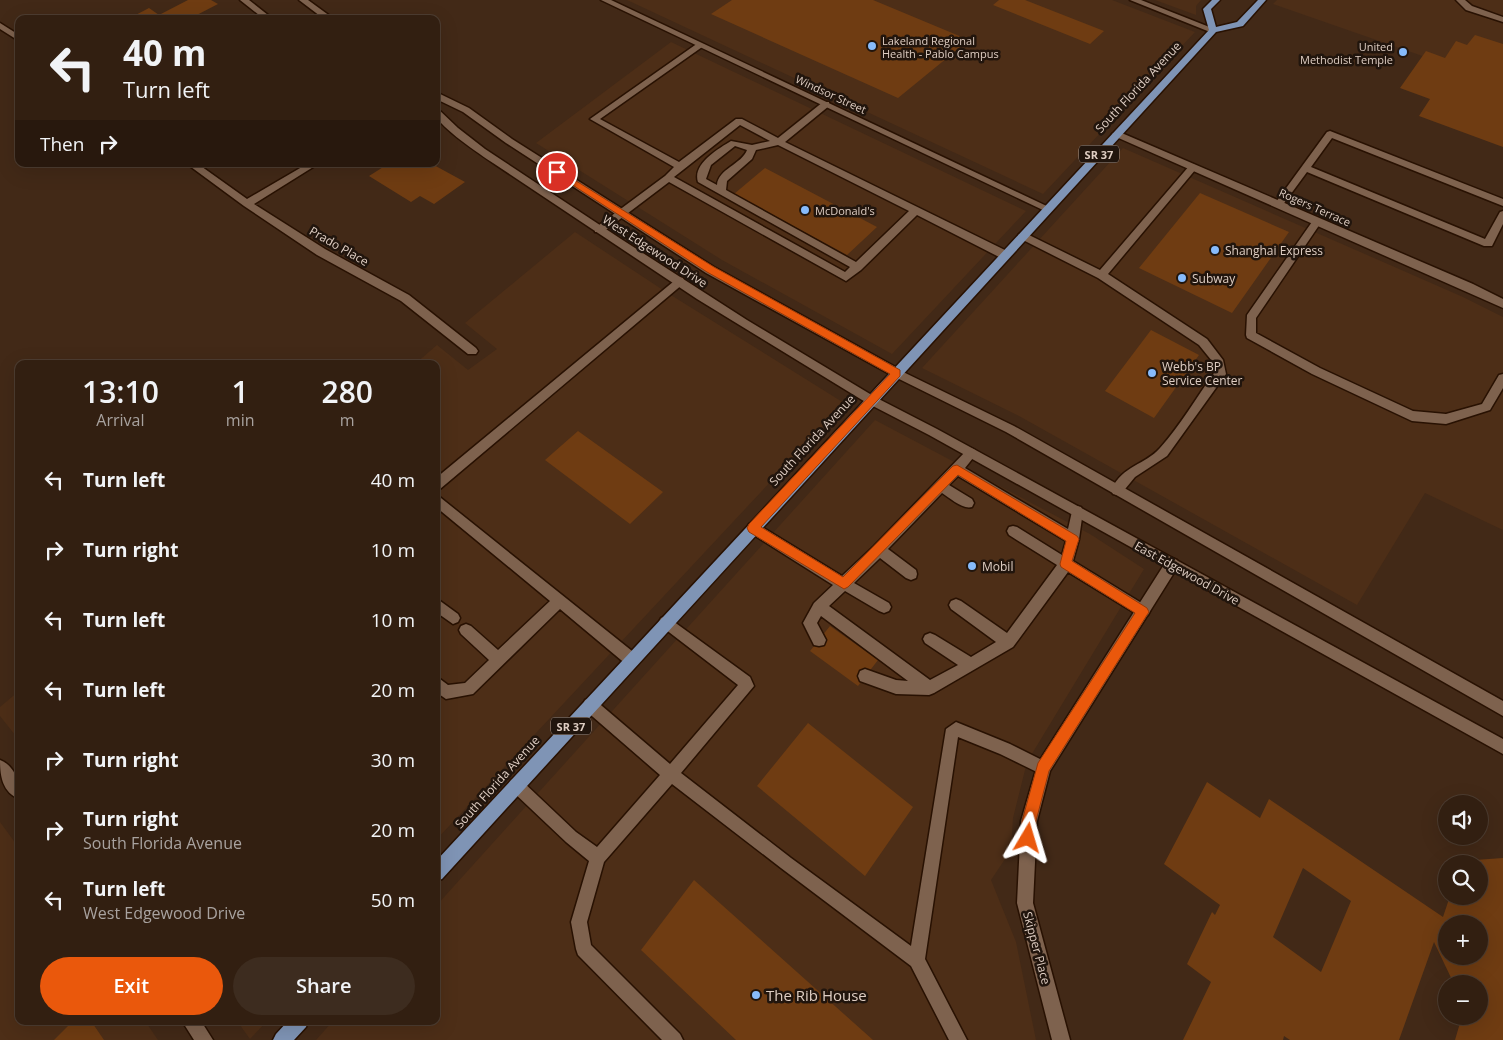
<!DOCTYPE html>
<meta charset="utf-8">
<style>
:root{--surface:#321f11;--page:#3d2c1f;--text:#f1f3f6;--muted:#a8a29f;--line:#4d3d31;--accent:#ea580c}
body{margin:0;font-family:"Open Sans",sans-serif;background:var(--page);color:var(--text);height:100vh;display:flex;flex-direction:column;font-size:19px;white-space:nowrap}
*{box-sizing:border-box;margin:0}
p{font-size:16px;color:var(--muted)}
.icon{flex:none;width:28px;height:28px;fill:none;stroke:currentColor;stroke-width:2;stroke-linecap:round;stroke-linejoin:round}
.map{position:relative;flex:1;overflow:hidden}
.details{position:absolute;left:15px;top:360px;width:425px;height:665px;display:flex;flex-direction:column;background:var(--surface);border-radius:10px;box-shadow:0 5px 20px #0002,0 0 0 1px var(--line)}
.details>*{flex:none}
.guide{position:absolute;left:15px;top:15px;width:425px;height:152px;border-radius:10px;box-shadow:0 5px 20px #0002,0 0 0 1px var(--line);background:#321f11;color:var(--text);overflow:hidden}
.controls{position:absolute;left:1438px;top:795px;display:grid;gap:10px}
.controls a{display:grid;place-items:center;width:50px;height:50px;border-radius:50%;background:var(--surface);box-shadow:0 5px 20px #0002,0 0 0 1px var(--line);font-size:25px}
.pin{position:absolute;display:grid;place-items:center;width:42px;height:42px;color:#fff;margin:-21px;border:2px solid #fff;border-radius:50%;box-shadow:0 1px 5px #0007}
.me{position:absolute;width:55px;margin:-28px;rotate:7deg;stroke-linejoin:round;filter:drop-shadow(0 0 4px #0008)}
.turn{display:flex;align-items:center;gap:18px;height:105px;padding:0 25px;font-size:22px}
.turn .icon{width:65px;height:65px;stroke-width:2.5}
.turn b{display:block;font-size:35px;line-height:42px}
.then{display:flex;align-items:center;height:48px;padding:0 25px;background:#0003;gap:10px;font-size:19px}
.eta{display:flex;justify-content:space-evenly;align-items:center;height:85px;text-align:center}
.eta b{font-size:30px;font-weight:600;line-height:35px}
.primary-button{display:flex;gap:10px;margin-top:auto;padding:10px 25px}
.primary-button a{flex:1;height:58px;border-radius:30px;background:var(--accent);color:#fff;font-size:20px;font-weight:600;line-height:58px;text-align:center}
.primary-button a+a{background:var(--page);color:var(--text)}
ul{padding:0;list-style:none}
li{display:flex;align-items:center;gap:15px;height:70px;padding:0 25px}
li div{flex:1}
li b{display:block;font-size:19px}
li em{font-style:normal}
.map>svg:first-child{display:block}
</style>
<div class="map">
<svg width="1503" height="1040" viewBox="0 0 1503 1040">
<rect width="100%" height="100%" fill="#422917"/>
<path fill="#4d2e17" d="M627 0H1112L1195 32 1043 194Z
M1155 0H1201L1196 6V15Z
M1277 0H1503V84L1273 4Z
M671 42 1026 211 892 354 722 260 536 143Z
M1123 148 1463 297 1503 317V530L1425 493 1357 605 1019 416 922 368Z
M575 232 666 292 844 403 436 840V364H415L437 345 468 370 497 349 465 323Z
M875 420 1090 534 1144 569 1027 762 1013 818 1011 850 991 880 1016 942 1036 1040H316L333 1021H436V906Z
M19 691V740L0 716V707Z
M0 822 19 848V1021H145L158 1040H0Z
M237 1021H267L250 1039Z"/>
<path fill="#6f3c12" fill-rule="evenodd" d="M188 0H211L218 4 189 19H128L149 8 159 15Z
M732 0H873L969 40 898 98 711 14Z
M999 0H1025L1104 31 1090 44 993 5Z
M1475 35 1503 44V147L1419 116 1430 99 1400 88 1426 51 1445 58 1456 41 1467 45Z
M388 164H432L465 182 434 204 420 196 411 202 369 176Z
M765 168 877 227 847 255 734 194Z
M1200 193 1289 232 1232 313 1139 268Z
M1151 330 1199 355 1154 418 1105 391Z
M578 431 663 492 630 524 545 460Z
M830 626 878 660 858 686 810 651Z
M808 723 913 807 865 876 757 786Z
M1207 782 1260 818 1269 799 1443 917 1450 896H1479V864H1461V861L1503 858V1040H1455L1462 1016H1479V984H1454L1434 942 1399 1040H1290L1284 1036 1283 1040H1183L1211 982 1187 964 1212 912 1215 915 1220 905 1164 864ZM1303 868 1351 901 1321 972 1273 937ZM1446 924H1479V956H1446Z
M694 880 873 1040H736L641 950Z
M73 1021H91L104 1040H54Z"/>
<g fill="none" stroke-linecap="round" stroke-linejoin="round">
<defs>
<path id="service" d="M1456 0H1465L1472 6 1503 17V22L1466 10Z
M698 43 705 45 600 119 679 162 736 119H742L778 138 823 102H829V106L785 142 1009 252V258H1001L917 215 861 270 846 281 669 182 603 232H595V228L665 176 674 167 590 119ZM740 125 770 141 752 145 731 141C718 149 692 164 698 182L850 267 845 272 674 177ZM778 145 909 211 856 262 726 190 727 181 752 159 756 150ZM735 146 747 150C742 164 718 169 717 185L706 179 711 165Z
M1330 131 1503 199V206L1332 138 1311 167 1485 239 1500 212 1503 211V224L1492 246H1484L1307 172 1282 206H1276V202L1327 132Z
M1193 164 1198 167 1196 169 1108 274 1207 339 1223 360 1226 374 1167 456 1135 477 1121 494 1117 495 1113 494 1111 490C1123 465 1145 465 1160 448 1180 426 1196 398 1214 373L1212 361 1199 345 1098 278 1019 238 1018 236 1019 234H1027L1100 270 1190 165Z
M1317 218 1322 221 1256 318V333L1320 368 1413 411 1446 414 1482 404 1499 375 1503 374V388L1490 410 1446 424 1412 421 1312 374 1247 338 1246 335 1247 315 1314 219Z
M679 277 683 278 684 281 683 284 440 489 436 490V478Z
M971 448 975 450 977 453 965 468 1068 529 1073 507 1077 506 1081 507 1083 511 1079 539 1073 561 1148 607 1150 611 1148 615 1143 617 1138 615 1068 572 1013 647 934 693 929 695 896 694 860 681 858 676 860 671 865 669 896 680 908 681 821 616 817 623 826 640 824 645 819 646 814 645 803 623 814 603 833 585 749 532 747 528 749 524 753 523 757 524 842 576 874 546 967 450ZM958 476 1066 541 1062 555 1017 527 1013 526 1009 527 1007 531 1009 535 1057 565 1007 633 961 601 956 599 951 601 949 605 951 609 996 642 971 657 935 635 930 633 925 635 923 639 925 643 958 665 930 680 829 606 845 591 879 611 884 613 889 611 891 607 889 603 854 583 880 558 906 578 911 580 916 578 917 574 916 570 888 549 942 493C950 498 963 510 972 507L974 503 972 499 949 485Z
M436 494 637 655 639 660 637 665 632 667 627 665 560 609 473 694 446 699 436 692V676L448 685 465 683 489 660 461 634 459 630 461 626 466 624 471 626 498 650 550 601 436 507Z
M436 598 458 614 460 618 458 622 453 624 436 612Z
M666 616 750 677 754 686 681 773 791 858 911 946 946 729 956 722 1010 744 1048 763 1050 768 1048 773 1043 775 1000 754 958 737 925 959 967 1040H949L911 966 781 868 672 784 604 862 587 922 591 945 680 1034 683 1040H662L578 955 576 949 571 922 589 861 566 842 511 790 509 785 511 780 516 778 521 780 576 832 597 847 660 775 585 710 583 705 585 700 590 698 595 700 670 764 738 685 661 626 659 622 661 618Z"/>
<path id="minor" d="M240 0H249L273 19H264Z
M299 0H308L334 19H324Z
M601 0H611L1053 209 1051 211H1045Z
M1130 0H1141L1217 30 1210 32Z
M0 23 19 35V41L0 29Z
M436 92 469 108 512 139 714 267 901 370 903 373 901 376H893L706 273 506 143 463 112 436 99Z
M436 107 458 128 485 149 621 239 747 320 875 397 877 400 875 403H867L697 299 493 163C481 155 439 127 436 115 436 113 436 110 436 107Z
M1117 131 1473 284 1503 299V308L1114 136 1112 134Z
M187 164H198L247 199 307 164H318L254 204 325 249 409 295 476 348 478 351 476 354H468L401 301 317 255 244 206Z
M1172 558 1177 560 1178 564 1177 568 1050 771 1037 821 1033 903 1070 1040H1052L1017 903 1021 821 1038 763 1167 560Z
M0 760C17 767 19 784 19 799 2 792 0 775 0 760Z
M182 1021H201L213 1040H194Z"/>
<path id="tertiary" d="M897 369 1014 426 1503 701V716L1006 432 893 376 891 373 893 370Z
M871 395 937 429 1503 739V754L929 435 867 403 865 400Z"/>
<path id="primary" d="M1212 0H1220L1211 9 1216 27 1237 22 1258 0H1266L1243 26 1216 32 442 879 436 881V861L1209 30 1203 9Z
M288 1021H308L306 1027 294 1040H273L276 1034Z"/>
</defs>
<use href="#service" stroke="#281102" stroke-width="3"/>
<use href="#minor" stroke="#281102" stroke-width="3"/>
<use href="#tertiary" stroke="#281102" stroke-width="3"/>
<use href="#primary" stroke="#281102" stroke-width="3"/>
<use href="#service" fill="#7e624e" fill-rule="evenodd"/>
<use href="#minor" fill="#7e624e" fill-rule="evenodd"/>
<use href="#tertiary" fill="#7e624e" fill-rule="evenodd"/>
<use href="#primary" fill="#7f94b5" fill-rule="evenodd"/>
</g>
<path fill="#ea580c" stroke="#983908" d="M557 169 714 267 900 370V376L761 527 843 577 953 466 957 465 1077 536 1079 539 1072 561 1147 608 1149 612 1147 615 1049 771 1036 821 1033 843 1028 845 1023 843 1021 838 1022 821 1038 763 1135 613 1061 567 1060 564 1066 541 958 475 848 587 844 589 749 532 747 528 749 524 890 374 707 272 554 173 553 172Z"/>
<g fill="#87bbfb" stroke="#21150d" stroke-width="2">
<circle cx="872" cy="46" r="5"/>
<circle cx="1403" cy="52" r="5"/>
<circle cx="805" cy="210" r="5"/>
<circle cx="1215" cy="250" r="5"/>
<circle cx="1182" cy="278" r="5"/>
<circle cx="1152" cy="373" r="5"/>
<circle cx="972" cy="566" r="5"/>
<circle cx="756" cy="995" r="5"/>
</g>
<g text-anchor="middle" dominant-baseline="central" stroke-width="5" stroke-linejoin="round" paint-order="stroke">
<g font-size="11" fill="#dfcec3" stroke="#21150d" text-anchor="start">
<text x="882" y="40">Lakeland Regional<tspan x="882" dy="13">Health - Pablo Campus</tspan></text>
<text x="1393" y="46" text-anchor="end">United<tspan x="1393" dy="13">Methodist Temple</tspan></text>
<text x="815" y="210">McDonald's</text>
</g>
<g font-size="11" fill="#dfcec3" stroke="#21150d">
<text transform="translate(831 94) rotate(25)">Windsor Street</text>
<text transform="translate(1315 207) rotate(24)">Rogers Terrace</text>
</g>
<g fill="#21150d" stroke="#a6968c" stroke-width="1">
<rect x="1079" y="145.5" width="40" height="17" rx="4"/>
<rect x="551" y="717.5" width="40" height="17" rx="4"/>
</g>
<g font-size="11" font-weight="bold" fill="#dfcec3">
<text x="1099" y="154">SR 37</text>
<text x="571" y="726">SR 37</text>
</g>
<g font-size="12" fill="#dfcec3" stroke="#21150d">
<text transform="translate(1138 87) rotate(-47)">South Florida Avenue</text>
<text transform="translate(339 246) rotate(30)">Prado Place</text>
<text transform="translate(655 251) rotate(33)">West Edgewood Drive</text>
<text transform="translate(812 440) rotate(-47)">South Florida Avenue</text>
<text transform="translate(1187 573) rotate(29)">East Edgewood Drive</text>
<text transform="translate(497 782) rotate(-48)">South Florida Avenue</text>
<text transform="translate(1037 948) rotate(75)">Skipper Place</text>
</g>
<g font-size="12" fill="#dfcec3" stroke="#21150d" text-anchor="start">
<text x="1225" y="250">Shanghai Express</text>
<text x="1192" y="278">Subway</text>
<text x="1162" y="366">Webb's BP<tspan x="1162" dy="14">Service Center</tspan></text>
<text x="982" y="566">Mobil</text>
</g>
<g font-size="15" fill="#dfcec3" stroke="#21150d" text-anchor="start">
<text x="766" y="995">The Rib House</text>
</g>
</g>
</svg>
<div class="controls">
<a><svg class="icon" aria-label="sound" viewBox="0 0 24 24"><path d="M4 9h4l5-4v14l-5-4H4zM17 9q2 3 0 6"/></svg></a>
<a><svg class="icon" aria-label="search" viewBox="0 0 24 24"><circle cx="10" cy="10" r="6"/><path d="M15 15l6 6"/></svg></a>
<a>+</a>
<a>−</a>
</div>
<div class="pin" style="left:557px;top:172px;background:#d93025"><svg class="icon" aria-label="arrive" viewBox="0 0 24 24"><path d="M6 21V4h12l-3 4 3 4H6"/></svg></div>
<svg class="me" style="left:1028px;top:838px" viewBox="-20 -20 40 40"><path d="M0-17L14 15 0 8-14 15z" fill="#ea580c" stroke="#fff" stroke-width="4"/></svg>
<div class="guide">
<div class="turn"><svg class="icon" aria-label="left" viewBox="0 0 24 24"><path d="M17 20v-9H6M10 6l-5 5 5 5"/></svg><div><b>40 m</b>Turn left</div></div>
<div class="then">Then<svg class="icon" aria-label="right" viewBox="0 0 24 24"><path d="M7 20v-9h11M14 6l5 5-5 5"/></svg></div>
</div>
<section class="details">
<div class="eta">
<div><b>13:10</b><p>Arrival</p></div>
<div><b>1</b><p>min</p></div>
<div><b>280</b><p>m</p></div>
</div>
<ul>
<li><svg class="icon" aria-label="left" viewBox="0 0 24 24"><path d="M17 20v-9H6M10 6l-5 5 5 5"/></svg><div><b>Turn left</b></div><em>40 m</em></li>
<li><svg class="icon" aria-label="right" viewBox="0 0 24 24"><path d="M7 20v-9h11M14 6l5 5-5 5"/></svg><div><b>Turn right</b></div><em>10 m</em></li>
<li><svg class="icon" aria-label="left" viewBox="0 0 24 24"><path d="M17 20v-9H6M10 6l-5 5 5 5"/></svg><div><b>Turn left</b></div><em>10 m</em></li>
<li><svg class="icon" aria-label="left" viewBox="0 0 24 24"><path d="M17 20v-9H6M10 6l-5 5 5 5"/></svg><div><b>Turn left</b></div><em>20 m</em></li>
<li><svg class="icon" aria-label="right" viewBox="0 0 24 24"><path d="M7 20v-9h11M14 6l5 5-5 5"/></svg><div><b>Turn right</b></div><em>30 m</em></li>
<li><svg class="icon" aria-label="right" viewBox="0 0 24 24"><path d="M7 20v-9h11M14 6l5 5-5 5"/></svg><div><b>Turn right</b><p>South Florida Avenue</p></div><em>20 m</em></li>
<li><svg class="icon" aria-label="left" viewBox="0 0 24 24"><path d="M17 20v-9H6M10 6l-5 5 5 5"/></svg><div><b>Turn left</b><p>West Edgewood Drive</p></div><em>50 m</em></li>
</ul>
<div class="primary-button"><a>Exit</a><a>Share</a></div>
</section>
</div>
